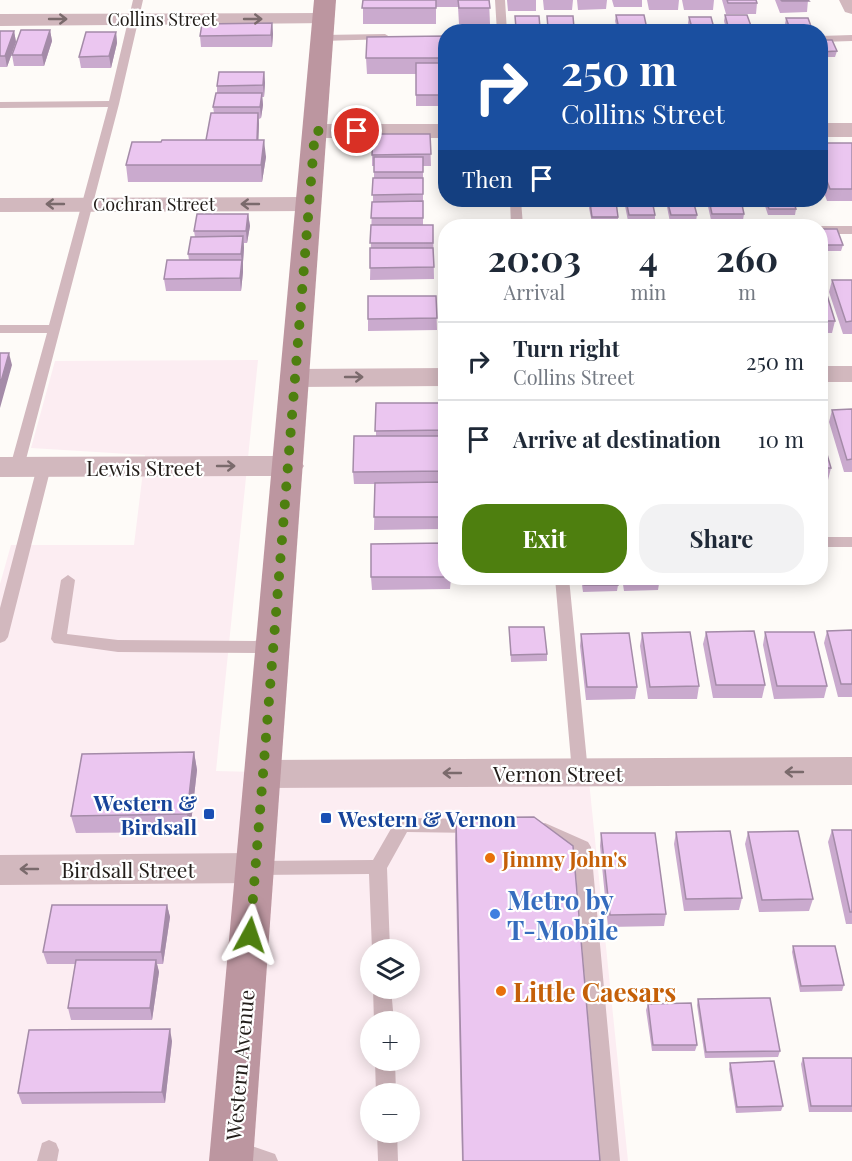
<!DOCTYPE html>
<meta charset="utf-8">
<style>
:root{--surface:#fff;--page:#f2f2f3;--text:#1f2937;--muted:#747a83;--line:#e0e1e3;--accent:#4e7f0f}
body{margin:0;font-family:"Playfair Display",serif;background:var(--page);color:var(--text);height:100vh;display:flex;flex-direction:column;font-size:22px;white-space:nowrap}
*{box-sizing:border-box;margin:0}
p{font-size:20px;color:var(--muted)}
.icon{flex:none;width:33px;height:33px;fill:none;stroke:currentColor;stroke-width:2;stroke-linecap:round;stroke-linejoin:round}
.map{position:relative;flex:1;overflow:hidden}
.side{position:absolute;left:438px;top:219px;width:390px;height:366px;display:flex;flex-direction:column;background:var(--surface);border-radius:24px;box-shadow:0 3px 15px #0003}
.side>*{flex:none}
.hud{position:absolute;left:438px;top:24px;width:390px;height:183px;border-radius:24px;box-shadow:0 3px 15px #0003;background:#1a4fa0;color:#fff;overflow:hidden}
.fabs{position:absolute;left:360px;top:939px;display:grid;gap:12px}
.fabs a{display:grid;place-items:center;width:60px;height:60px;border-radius:50%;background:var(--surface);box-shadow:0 3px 15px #0003;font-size:30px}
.pin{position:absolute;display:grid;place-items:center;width:51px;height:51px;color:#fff;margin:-26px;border:3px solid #fff;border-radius:50%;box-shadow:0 2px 6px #0007}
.me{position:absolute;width:66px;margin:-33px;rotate:5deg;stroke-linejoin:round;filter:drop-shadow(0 0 4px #0008)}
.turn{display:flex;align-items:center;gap:21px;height:126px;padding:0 24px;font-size:27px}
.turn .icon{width:78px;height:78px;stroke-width:2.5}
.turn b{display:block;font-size:42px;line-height:51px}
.then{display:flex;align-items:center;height:57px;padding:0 24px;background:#0003;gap:12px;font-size:22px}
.eta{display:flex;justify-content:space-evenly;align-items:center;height:102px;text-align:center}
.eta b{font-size:36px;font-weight:700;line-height:42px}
.action{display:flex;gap:12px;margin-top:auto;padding:12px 24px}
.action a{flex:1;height:69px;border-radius:24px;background:var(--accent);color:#fff;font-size:24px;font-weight:700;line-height:69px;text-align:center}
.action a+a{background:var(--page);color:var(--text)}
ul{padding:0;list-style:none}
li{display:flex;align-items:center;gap:18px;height:78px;padding:0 24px;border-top:2px solid var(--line)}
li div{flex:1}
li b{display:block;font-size:22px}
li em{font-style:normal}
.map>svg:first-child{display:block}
</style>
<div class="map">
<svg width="852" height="1161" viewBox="0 0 852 1161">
<rect width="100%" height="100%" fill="#fefbf8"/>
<path fill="#fcedf2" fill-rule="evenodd" d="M258 360 216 771 589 781 628 1161H0V584L11 545H134L145 455 31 448 55 361ZM370 950H410V988H370ZM370 1022H410V1060H370ZM370 1094H410V1132H370Z"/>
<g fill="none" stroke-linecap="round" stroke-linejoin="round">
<path fill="#d2b8be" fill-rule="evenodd" d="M133 0H143L119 104 24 467 17 472 10 467 47 333H0V325H49L108 107 0 108V102L109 101Z
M495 0H505L507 32H497Z
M385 34 390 37 389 39 322 41 317 38 322 35Z
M852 35V41L820 42V36Z
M510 200H521L523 226H511Z
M820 226H852V234H820Z
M44 462 51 467 8 637 5 641 0 643V608L37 467Z
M820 537H852V547H820Z
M68 575 75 580 67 634 118 640 274 641 280 643 282 647 280 651 274 653 118 652 54 643 51 639 61 580Z
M555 578H569L588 772 586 777 580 779 574 777 572 772Z
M402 818 474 819 480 821 483 826 480 831 474 833 407 832 387 868 390 950H372L369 874 255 875 249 873 246 868 249 863 255 861 373 860 396 820Z
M545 823 588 842 591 847 620 1161H600L574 851 539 835 536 830 539 825Z
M373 988H391L394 1022H374Z
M375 1060H395L396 1094H376Z
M377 1132H397L398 1161H378Z
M49 1140 56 1143 59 1150 57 1161H37L42 1143Z
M234 1140 275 1154 278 1161H238L227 1157 224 1150 227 1143Z"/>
<path fill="#d2b8be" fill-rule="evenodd" d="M839 0H852V14L845 12Z
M324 13 331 15 334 19 331 23 0 26V14Z
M820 123H852V137H820Z
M315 124H446V138H315L307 136 304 131 307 126Z
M308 197 317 199 320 204 317 209 308 211 0 212V198Z
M820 366H852V382H820Z
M446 368V386L296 387 286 384 282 378 286 372 296 369Z
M289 456 299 459 304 466 299 473 289 476 0 477V457Z
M852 757V785L263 788 251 784 245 774 251 764 263 760Z
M255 853 268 857 274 868 268 879 255 883 0 885V855Z"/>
<path fill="#bc96a0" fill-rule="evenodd" d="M314 0H336L253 1161H209Z"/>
</g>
<path fill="#caaace" d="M363 0H489L490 24H459L458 7H436V24H363Z
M507 0H536V11H508Z
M543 0H573L572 10H544Z
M577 0H607L606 9 578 10Z
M612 0H642V7H614Z
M647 0H679L678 10H649Z
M682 0H714L713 10H684Z
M722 0H756L757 3 756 14H726Z
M775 0H808L807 12 780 13Z
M616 15 647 29 646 32H618L615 21Z
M725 15 751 26 750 32H727L724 21Z
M515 16 540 28V32H516Z
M547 16 574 28V32H547Z
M689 17 714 28V32H691L688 23Z
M786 18 812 29V32H788L785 24Z
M272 23 273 34 272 47H201L200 36Z
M50 30 52 41 44 66H14L12 55Z
M0 31H14L16 42 7 67H0Z
M116 32 117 43 111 68H81L79 57Z
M446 36V106H416V74H367L366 58Z
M820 40 837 51 835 57H820Z
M264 72 265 83 264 97H262L263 105 261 118 259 119 258 140 266 157 262 182H128L126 165 161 142 206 140 214 113 213 107 217 93V86Z
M430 134 431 166H423V225H433L434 279 370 280 372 202H373V178H374V166H372V155Z
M820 143H852V201H827L820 181Z
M626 200 655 215V221H628L625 206Z
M667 200 697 215 696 221 670 222 667 207Z
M707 200H741L744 214 743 220H711L707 202Z
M763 200H793L796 209 795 215H768Z
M590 202 618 217V223H592L589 208Z
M248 214 250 226 247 243H244V248L243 262V272L241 291H166L164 279 189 260 188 254 195 237 194 231Z
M820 229 843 245 841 251H820Z
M832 280H852V334H843L829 292Z
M820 295 835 321 832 333H820Z
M436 296 437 330 368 331V319Z
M376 403H446V525H441V529L374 530 375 484H354L353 472 376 436Z
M852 409V472H844L829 422 832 410Z
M820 430 831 468 828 480H820Z
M446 543V578H451L450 589 372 590 371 577Z
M581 578H617L618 585 617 591 583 592Z
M622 578H658L659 584 658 590 624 591Z
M682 578H719L718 584H684Z
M509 627 547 654V661L511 662Z
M852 630V697H838L824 643 827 631Z
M706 632 765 685 762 698H713L703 644Z
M765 632 827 686 824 698 774 699 763 645Z
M642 633 699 686 697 699H648L640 646Z
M581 634 637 687 635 699 586 700 580 646Z
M194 752 197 770 190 832 76 833 71 816Z
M456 818 600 1161H462L455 840Z
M832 830H852V924H846L828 842Z
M676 832 742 898 739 910 684 911 674 844Z
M748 832 813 899 809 911 759 912 745 844Z
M601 833 666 914 664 926 608 927 600 846Z
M167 905 170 917 163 964H157L159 972 152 1020H71L68 1008 75 964H47L43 952Z
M793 946 844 985 842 991 800 992 792 952Z
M698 999 780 1051 778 1057 705 1058 697 1005Z
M648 1004 697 1045 695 1051H652L646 1010Z
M172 1041 165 1103 22 1104 18 1093Z
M803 1058H852V1112H809L801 1064Z
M730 1063 783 1106 781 1111 736 1113 729 1069Z"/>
<path fill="#a48ba8" d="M272 23 273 34 272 47 271 35Z
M50 30 52 41 44 66 42 55Z
M14 31 16 42 7 67 5 56Z
M116 32 117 43 111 68 109 56Z
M264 72 265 83 264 97 263 85Z
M262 93 263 105 261 118 260 107Z
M258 113 259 124 258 154 257 143Z
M264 140 266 157 262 182 261 165Z
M248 214 250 226 247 243 246 231Z
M243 236 244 248 243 262V272L241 291 240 278 242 264 241 254Z
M9 353 12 365 0 408V385Z
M194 752 197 770 190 832 187 814Z
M167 905 170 917 163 964 161 952Z
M156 960 159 972 152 1020 150 1008Z
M170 1029 172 1041 165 1103 162 1092Z"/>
<path fill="#ebc6f0" stroke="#a48ba8" stroke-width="1.5" d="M363 0H436V8H362Z
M458 0H489L490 8H459Z
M727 0H756L757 3H728Z
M781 0H808L809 1H782Z
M616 15H644L647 29H619Z
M725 15H747L751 26H728Z
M515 16H539L540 28H516Z
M547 16H573L574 28H548Z
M689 17H711L714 28H692Z
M786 18H808L812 29H790Z
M272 23 271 35 200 36 202 24Z
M21 30H50L42 55H12Z
M0 31H14L5 56H0Z
M86 32H116L109 56 79 57Z
M446 36V58H366L367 37Z
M820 40H832L837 51 820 52Z
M416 63H446V95H416Z
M219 72H264L263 85 217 86Z
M216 93H262L260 107H213Z
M211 113H258L257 140H206Z
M373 134H430L431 154 372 155Z
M162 140H264L261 165H126L132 142H161Z
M820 143H852V189H830L820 163Z
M374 157H423V172H374Z
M373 178H423V194L372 195Z
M626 200H652L655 215H629Z
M667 200H693L697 215H671Z
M709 200H741L744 214H712Z
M766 200H793L796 209H769Z
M423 201V218H371L372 202Z
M590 202H616L618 217H592Z
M197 214H248L246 231H194Z
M371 225H433V243H370Z
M820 229H837L843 245H820Z
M243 236 241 254H188L191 237Z
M370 248H433L434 267 370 268Z
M167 260H242L240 278 164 279Z
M832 280H852V321L846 322Z
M820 295H827L835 321H820Z
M368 296H436L437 318 368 319Z
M0 353H9L0 385Z
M376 403H446V430L375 431Z
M852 409V459L847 460 832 410Z
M820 430 831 468H820Z
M354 436H446V471L353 472Z
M446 482V512H440L441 517H374L375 483Z
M446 543V577H371V544Z
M582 578H617L618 585H584Z
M624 578H658L659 584H625Z
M509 627H544L547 654 511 655Z
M852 630V684H841L827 631Z
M754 631 765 685H716L706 632Z
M690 632 699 686 650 687 642 633Z
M765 632H814L827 686H777Z
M629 633 637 687H587L581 634Z
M194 752 187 814 71 816 82 754Z
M534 817 573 846 600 1161H463L456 818Z
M832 830H852V912H850Z
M730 831 742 898 686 899 676 832Z
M798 831 813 899 762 900 748 832Z
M601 833H655L666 914 610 915Z
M52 905H167L161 952H43Z
M793 946H835L844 985 801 986Z
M76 960H156L150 1008H68Z
M770 998 780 1051 706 1052 698 999Z
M691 1003 697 1045H653L648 1004Z
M170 1029 162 1092 18 1093 29 1030Z
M803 1058H852V1106H811Z
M774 1061 783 1106 737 1107 730 1063Z"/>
<defs><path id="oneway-shaft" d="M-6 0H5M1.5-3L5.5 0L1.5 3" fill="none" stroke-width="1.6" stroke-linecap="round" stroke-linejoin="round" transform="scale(1.5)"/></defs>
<g stroke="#7a6a6c">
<use href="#oneway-shaft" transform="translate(58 19)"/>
<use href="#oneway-shaft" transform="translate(253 19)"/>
<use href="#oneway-shaft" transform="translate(55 204) rotate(180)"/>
<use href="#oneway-shaft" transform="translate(250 204) rotate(180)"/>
<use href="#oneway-shaft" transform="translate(354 377)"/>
<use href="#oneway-shaft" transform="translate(226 466)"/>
<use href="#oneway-shaft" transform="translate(794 772) rotate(180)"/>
<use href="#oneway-shaft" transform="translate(452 773) rotate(180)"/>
<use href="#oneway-shaft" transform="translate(29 869) rotate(180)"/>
</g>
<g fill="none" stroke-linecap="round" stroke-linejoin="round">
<path stroke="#4e7f0f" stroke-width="10" stroke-dasharray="0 18" d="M250 935 315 131H357"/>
</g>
<g fill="#1a4fb4" stroke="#fff" stroke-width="2">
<rect x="203" y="808" width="12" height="12" rx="3"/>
<rect x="320" y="812" width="12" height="12" rx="3"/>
</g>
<g fill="#e8710a" stroke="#fff" stroke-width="2">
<circle cx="490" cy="858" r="6"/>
<circle cx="501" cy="991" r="6"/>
</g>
<circle fill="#3f7fe0" stroke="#fff" stroke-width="2" cx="495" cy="914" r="6"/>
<g text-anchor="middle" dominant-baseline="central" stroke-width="4.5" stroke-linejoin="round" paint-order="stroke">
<g font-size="18" fill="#221d19" stroke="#fff">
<text x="162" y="19">Collins Street</text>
<text x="154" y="204">Cochran Street</text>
</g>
<g font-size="21" fill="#221d19" stroke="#fff">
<text x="144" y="467">Lewis Street</text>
<text x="558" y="773">Vernon Street</text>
<text x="128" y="869">Birdsall Street</text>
<text transform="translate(239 1065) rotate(-85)">Western Avenue</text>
</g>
<g font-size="21" font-weight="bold" fill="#164399" stroke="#fff" text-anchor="end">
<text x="197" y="802">Western &amp;<tspan x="197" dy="24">Birdsall</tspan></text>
<text x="338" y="818" text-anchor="start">Western &amp; Vernon</text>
</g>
<g font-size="21" font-weight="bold" fill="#c56008" stroke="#fff" text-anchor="start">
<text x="502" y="858">Jimmy John's</text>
</g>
<g font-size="26" font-weight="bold" fill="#366cbe" stroke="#fff" text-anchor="start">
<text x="507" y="899">Metro by<tspan x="507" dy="30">T-Mobile</tspan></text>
</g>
<g font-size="26" font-weight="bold" fill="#c56008" stroke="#fff" text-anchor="start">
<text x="513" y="991">Little Caesars</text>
</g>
</g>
</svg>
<div class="fabs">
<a><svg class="icon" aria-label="layers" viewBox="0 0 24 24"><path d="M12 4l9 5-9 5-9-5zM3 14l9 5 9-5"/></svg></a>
<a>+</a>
<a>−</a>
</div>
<div class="pin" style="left:357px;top:131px;background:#d93025"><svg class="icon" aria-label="arrive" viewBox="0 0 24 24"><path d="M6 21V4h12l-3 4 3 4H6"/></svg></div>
<svg class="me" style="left:250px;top:935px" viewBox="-20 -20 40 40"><path d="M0-17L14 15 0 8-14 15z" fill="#4e7f0f" stroke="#fff" stroke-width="4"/></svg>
<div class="hud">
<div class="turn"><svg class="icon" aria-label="right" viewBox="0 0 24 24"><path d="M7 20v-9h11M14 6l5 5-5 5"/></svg><div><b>250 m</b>Collins Street</div></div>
<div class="then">Then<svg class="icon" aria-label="arrive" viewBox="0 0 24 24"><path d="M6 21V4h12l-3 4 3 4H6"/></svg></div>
</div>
<section class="side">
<div class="eta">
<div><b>20:03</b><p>Arrival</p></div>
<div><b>4</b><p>min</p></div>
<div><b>260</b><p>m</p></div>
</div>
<ul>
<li><svg class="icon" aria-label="right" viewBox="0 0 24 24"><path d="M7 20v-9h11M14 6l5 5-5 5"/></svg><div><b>Turn right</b><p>Collins Street</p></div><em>250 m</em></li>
<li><svg class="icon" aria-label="arrive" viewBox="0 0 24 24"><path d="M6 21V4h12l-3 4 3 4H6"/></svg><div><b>Arrive at destination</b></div><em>10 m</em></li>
</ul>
<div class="action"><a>Exit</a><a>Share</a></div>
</section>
</div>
